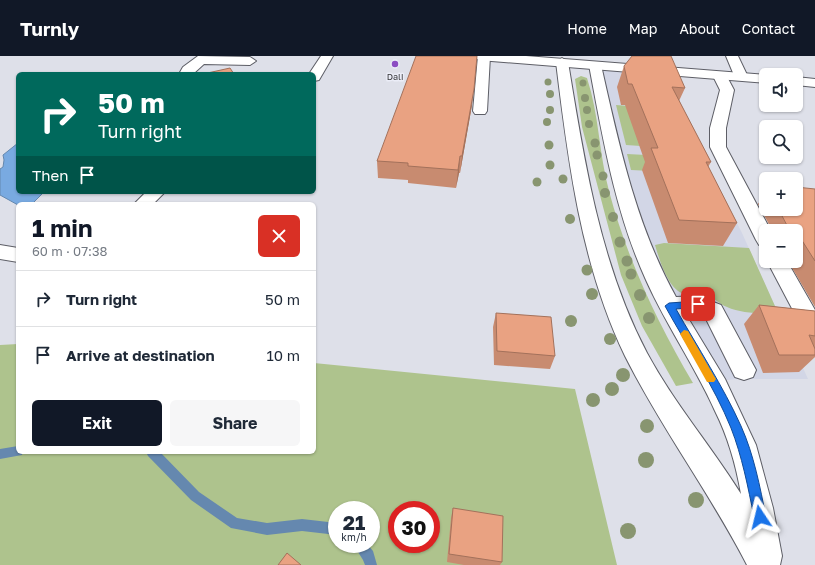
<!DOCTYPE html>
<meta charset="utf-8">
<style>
:root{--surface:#fff;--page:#f6f6f7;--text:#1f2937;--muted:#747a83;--line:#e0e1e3;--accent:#111827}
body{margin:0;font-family:"Golos Text",sans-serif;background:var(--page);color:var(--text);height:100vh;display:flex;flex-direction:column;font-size:15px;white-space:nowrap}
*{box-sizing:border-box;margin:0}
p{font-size:13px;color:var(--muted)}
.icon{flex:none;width:22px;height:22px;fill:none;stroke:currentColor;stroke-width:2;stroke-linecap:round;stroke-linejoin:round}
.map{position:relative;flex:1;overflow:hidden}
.sheet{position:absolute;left:16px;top:146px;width:300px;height:252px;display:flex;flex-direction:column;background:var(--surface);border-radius:6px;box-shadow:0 1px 3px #0004}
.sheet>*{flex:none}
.hud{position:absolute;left:16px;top:16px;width:300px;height:122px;border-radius:6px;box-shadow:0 1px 3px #0004;background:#00695c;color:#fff;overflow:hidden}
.tools{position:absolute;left:759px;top:12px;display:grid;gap:8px}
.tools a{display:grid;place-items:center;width:44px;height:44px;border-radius:6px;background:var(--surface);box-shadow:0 1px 3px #0004;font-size:20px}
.speed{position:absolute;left:328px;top:445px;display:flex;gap:8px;font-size:20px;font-weight:700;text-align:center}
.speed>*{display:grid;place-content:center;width:52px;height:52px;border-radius:50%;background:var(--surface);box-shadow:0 1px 3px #0004;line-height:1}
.speed small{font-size:10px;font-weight:400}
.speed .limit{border:6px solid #d22;background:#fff;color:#111}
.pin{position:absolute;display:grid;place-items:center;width:34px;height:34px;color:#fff;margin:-17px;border-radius:8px;box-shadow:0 2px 6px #0006}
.me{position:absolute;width:44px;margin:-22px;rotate:350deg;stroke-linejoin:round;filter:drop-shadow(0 0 3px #0008)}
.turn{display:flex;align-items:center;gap:14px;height:84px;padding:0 16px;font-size:18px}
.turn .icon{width:52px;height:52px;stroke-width:2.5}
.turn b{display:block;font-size:28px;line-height:34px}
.then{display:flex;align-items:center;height:38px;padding:0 16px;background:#0003;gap:8px;font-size:15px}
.round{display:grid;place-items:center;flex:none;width:42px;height:42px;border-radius:6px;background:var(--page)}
.overview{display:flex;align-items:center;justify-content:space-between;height:68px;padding:0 16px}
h1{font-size:24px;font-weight:700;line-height:30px;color:var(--accent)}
.cta{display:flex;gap:8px;margin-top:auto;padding:8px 16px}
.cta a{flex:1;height:46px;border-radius:6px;background:var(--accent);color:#fff;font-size:16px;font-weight:700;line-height:46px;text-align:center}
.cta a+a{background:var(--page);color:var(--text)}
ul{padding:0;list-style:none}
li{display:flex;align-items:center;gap:12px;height:56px;padding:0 16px;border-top:1px solid var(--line)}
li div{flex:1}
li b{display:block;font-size:15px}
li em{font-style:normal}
header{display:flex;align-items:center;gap:24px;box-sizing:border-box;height:56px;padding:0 20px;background:var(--accent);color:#fff}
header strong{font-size:19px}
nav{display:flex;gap:22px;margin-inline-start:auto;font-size:14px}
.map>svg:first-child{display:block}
</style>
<header>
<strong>Turnly</strong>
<nav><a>Home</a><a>Map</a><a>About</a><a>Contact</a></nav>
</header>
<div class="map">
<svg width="815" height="509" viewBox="0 0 815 509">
<rect width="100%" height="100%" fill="#dee0e9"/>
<path fill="#d2d6e6" d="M598 10 668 17 704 102 742 177 808 323H737L716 325 638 174Z"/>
<path fill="#aec38d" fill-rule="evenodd" d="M581 20 587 22C599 58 599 98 609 135 627 203 658 268 693 327L676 330 642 270 621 219 582 71 575 23Z
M616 49 682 54 700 94 626 89Z
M627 98 704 102 712 118 631 114Z
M664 187 749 192 779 259C762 257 742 258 727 251 719 248 713 241 706 238 697 234 692 239 685 238 668 235 659 202 655 189Z
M18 288V396H314V307L575 333 617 509H0V289ZM337 454H371V488H337ZM397 454H431V488H397Z"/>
<path fill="#79aae1" stroke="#6588af" d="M18 87V136H44L32 148 18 149 0 139V113L3 111 4 104 3 99Z"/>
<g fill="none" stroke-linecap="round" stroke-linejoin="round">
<path fill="#6588af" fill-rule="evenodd" d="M18 390V396H23L22 399 0 403V393Z
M146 396H160L199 436 237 462 267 467 302 463 337 467V479L302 475 267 479 231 472 191 444 148 400Z
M353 488H367L373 495 377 509H365L363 504Z"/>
<defs>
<path id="minor" d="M198 0 250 1 256 5 250 9 204 8 193 18H179L183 11Z
M321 0H333L319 24 314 25V18H309Z
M478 0H490L487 55 485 58H475L473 55Z
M726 0H738L748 21 746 24H736Z
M562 2 568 6C584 104 600 208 647 297 674 347 711 390 741 438 736 409 728 381 715 355 695 310 666 269 646 224 615 156 603 83 589 9L591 6H599L601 9C619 89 636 169 676 241L698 240 721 249 756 314 753 321 744 324 735 321 705 261 696 256 685 257 725 323 756 389 773 452 782 500 780 509H747C710 437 661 372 625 300 581 209 568 105 556 6Z
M720 16 725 17 734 34 726 72V91L771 175H766V190L759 189 756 184 710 91V72L720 34 713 20Z
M146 136H165L153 148H134Z
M0 189 18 192V206L0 203Z
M767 205H787L815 254V284L807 281Z"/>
<path id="major" d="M473 0H526L766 19V27L479 4Z
M796 21 815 23V31L796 29Z"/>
</defs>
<use href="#minor" stroke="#5d5e66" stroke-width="2"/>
<use href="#major" stroke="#5d5e66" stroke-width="2"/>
<use href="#minor" fill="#fff" fill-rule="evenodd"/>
<use href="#major" fill="#fff" fill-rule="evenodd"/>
</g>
<g fill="#889570">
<circle cx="548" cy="26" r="3.5"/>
<circle cx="583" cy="27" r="3.5"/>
<circle cx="550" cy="38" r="4"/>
<circle cx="585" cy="42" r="4"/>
<circle cx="550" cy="54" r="4"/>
<circle cx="587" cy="54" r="4"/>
<circle cx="547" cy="66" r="4"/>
<circle cx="589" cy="68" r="4"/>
<circle cx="595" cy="87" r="4.5"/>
<circle cx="549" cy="89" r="4.5"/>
<circle cx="597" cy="99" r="4.5"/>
<circle cx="550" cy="109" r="4.5"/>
<circle cx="603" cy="120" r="4.5"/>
<circle cx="563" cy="123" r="4.5"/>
<circle cx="537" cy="126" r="4.5"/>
<circle cx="605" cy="137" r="5"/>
<circle cx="613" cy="161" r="5"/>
<circle cx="570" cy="163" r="5"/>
<circle cx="620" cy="186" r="5.5"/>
<circle cx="627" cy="205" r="5.5"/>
<circle cx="587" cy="214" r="5.5"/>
<circle cx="631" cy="218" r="5.5"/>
<circle cx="592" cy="238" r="6"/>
<circle cx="640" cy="239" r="6"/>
<circle cx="649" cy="262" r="6"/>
<circle cx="571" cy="265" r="6"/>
<circle cx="610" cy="283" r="6"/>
<circle cx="623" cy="319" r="7"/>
<circle cx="612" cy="333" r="7"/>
<circle cx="593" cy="344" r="7"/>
<circle cx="647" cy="370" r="7"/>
<circle cx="646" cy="404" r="8"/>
<circle cx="696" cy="444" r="8"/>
<circle cx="628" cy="475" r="8"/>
</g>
<path fill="#c88b70" d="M624 10 685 32 679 45 711 106 708 111 737 167 723 190 668 187 642 114 645 106 625 49H621L617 31Z
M472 49 460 117H459L456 132 408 127V124L378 122 377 105Z
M815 133V251L788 205H796V175H769L771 172 758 148 766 136V153H796Z
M759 249 815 255V301L799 316 763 317 744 268Z
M496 257 555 300 550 313 494 309 493 271Z
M453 452 502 506 500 509H464L447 506 451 462Z"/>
<path fill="#a3715b" d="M474 33 472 49 460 117 462 100Z
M460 100 459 117 456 132 458 114Z"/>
<path fill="#e9a282" stroke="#a3715b" d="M416 0H477L474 33 462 100H460L458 114 408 110V107L377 105Z
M632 0H671L685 32 672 31 711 106H706L737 167 679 164 651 92H658L632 28H628L624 10Z
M230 12 234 18H203Z
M796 131 815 133V205L796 175H790L781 158 785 157 786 155 784 153H796Z
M759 249 815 255V280L809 279 815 293V299H779Z
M496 257 551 261 555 300 497 295Z
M453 452 503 460 502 506 449 498Z
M287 497 301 509H278Z"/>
<path fill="#1a73e8" stroke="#114b97" d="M698 245 701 246V251L676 253C698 292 723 330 741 370 754 399 760 431 766 461L764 466 760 468 755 466 754 461C748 431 742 400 731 372 714 330 687 290 665 250L669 247Z"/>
<path fill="#f59e0b" d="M684 274 688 275 714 320 716 323 714 326H707L680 278Z"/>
<circle fill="#8c4dc3" stroke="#ebedf7" stroke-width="1.5" cx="395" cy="8" r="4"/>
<g text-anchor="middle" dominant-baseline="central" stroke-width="3" stroke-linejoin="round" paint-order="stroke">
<g font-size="9" fill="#36373a" stroke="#ebedf7">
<text x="395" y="20">Dali</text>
</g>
</g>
</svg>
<div class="tools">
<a><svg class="icon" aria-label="sound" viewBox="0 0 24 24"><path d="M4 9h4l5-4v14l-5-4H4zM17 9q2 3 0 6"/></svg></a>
<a><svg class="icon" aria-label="search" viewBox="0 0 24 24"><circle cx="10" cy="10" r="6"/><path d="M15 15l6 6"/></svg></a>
<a>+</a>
<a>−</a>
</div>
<div class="speed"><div>21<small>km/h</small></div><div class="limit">30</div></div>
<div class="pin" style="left:698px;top:248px;background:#d93025"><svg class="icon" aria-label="arrive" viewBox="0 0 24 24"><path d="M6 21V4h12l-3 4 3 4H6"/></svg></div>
<svg class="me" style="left:760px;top:461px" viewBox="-20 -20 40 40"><path d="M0-17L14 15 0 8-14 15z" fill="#1a73e8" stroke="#fff" stroke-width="4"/></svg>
<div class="hud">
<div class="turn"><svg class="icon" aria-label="right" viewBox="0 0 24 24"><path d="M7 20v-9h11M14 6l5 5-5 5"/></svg><div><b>50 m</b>Turn right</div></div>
<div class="then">Then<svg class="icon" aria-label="arrive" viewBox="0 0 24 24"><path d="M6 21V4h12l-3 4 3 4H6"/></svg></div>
</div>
<section class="sheet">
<div class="overview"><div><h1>1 min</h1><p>60 m · 07:38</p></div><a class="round" style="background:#d93025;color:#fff"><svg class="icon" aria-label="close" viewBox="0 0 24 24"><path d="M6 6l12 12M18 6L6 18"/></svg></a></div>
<ul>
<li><svg class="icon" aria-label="right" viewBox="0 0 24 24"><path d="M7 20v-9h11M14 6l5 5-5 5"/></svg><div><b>Turn right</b></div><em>50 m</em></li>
<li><svg class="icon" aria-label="arrive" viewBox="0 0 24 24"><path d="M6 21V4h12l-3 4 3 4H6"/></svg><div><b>Arrive at destination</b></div><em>10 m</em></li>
</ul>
<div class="cta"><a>Exit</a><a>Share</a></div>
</section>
</div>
